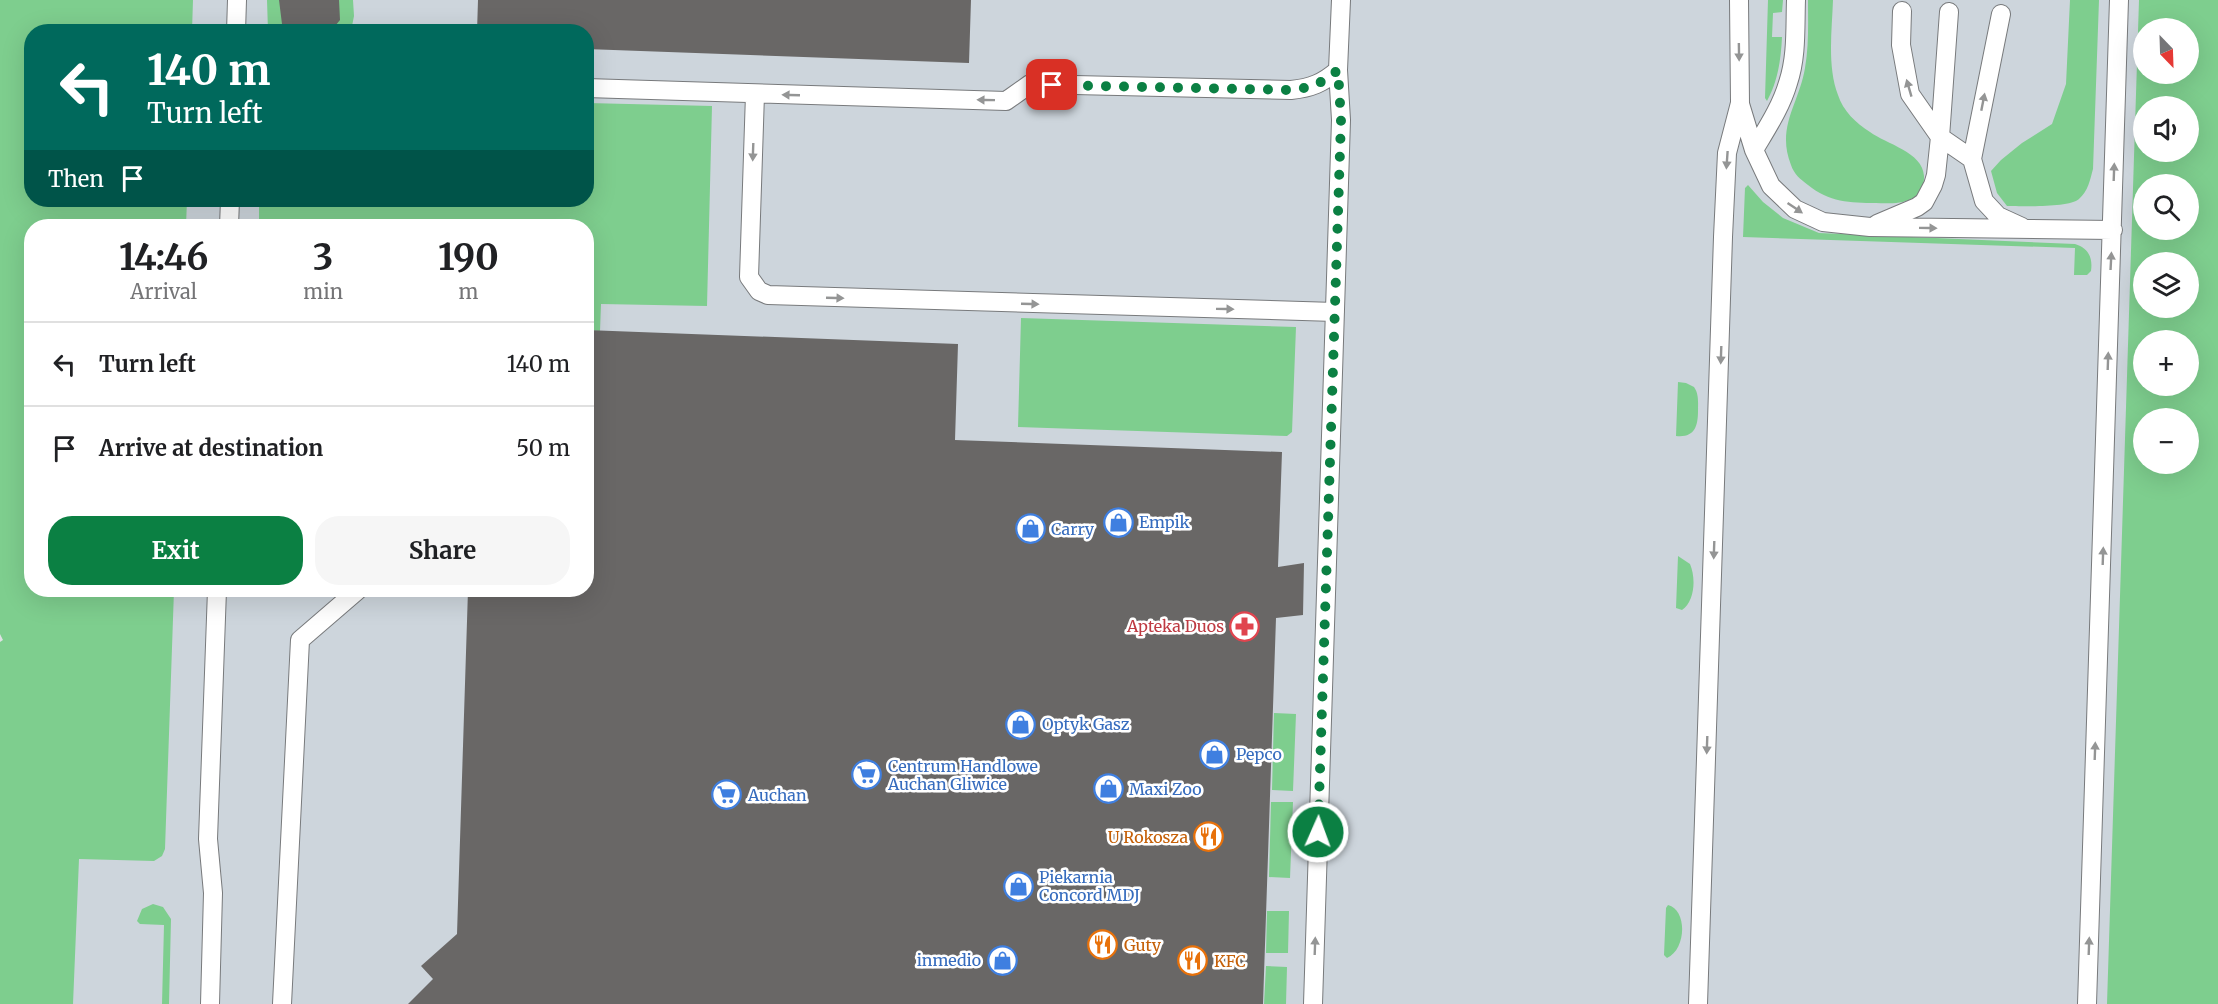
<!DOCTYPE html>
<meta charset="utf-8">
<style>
:root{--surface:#fff;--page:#f6f6f6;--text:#202124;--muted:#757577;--line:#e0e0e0;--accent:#0b8043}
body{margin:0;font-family:Merriweather,serif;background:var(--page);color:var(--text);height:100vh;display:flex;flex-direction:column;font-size:22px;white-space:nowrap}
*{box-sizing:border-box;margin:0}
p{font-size:20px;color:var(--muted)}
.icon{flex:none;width:33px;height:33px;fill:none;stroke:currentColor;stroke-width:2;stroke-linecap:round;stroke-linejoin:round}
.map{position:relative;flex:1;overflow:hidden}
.details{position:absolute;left:24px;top:219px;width:570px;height:378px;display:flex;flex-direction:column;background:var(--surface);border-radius:24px;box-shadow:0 6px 24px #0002}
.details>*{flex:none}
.banner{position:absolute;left:24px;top:24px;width:570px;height:183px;border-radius:24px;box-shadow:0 6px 24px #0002;background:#00695c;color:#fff;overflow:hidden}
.needle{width:39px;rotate:157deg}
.tools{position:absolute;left:2133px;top:18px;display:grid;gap:12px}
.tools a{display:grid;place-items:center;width:66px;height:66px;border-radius:50%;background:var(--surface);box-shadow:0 6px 24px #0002;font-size:30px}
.pin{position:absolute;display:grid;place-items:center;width:51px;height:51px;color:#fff;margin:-26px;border-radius:12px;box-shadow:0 3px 9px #0006}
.me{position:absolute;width:66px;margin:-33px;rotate:2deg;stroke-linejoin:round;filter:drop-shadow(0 0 4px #0008)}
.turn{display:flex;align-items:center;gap:21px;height:126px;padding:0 24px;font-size:27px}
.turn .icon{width:78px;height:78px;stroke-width:2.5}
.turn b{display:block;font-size:42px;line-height:51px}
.then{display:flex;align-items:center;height:57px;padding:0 24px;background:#0003;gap:12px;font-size:22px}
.eta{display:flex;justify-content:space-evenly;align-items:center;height:102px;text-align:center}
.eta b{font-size:36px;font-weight:700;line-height:42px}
.button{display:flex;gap:12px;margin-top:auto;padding:12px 24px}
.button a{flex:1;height:69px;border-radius:24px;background:var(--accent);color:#fff;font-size:24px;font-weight:700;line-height:69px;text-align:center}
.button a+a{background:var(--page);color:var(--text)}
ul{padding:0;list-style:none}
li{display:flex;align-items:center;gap:18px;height:84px;padding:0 24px;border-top:2px solid var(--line)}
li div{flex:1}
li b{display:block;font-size:22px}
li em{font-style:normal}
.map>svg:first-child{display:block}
</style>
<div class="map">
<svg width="2218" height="1004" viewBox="0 0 2218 1004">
<rect width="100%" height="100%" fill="#dfe1e3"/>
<path fill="#cdd5dc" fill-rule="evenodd" d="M95 0H2218V738L2207 1004H25L68 590H586V226H85L86 200H586V32L94 31ZM2144 28H2188V74H2144ZM2144 106H2188V152H2144ZM2144 184H2188V230H2144ZM2144 262H2188V308H2144ZM2144 340H2188V386H2144ZM2144 418H2188V464H2144Z"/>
<path fill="#7ece8e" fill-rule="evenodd" d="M0 0H193L192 31 32 32V200H187L186 226H32V590H174L165 849 162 856 154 861 79 859 73 1004H0V642L3 640 0 634Z
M267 0H353L354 16 351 31H268Z
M1768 0H1783L1782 12 1773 13 1772 37H1782C1781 59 1778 81 1767 101L1765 98Z
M1808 0H1833C1832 30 1827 66 1838 95 1843 111 1856 123 1870 132 1886 144 1923 152 1924 176 1925 204 1896 204 1876 203 1850 203 1829 202 1808 185 1800 179 1794 174 1791 165 1776 127 1799 104 1805 68 1809 46 1808 22 1808 0Z
M2070 0H2099L2093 169C2090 180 2088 191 2079 199 2069 208 2022 206 2007 206L1997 193 1991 171 2001 160 2022 143 2052 124 2066 84Z
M2139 0H2218V1004H2107ZM2144 28H2188V74H2144ZM2144 106H2188V152H2144ZM2144 184H2188V230H2144ZM2144 262H2188V308H2144ZM2144 340H2188V386H2144ZM2188 418V464H2144V418Z
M587 103 712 106 707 306 601 304 600 331 587 330 586 226H259V200H586Z
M1748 185 1763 202 1783 218 1819 233 2075 244C2088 248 2093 257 2091 271L2087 275H2074L2075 248 1743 237 1745 188Z
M1021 318 1296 327 1292 432 1287 436 1018 427Z
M1678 382 1686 383 1694 387C1699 394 1698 402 1698 411 1698 427 1694 438 1676 436Z
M1678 556 1690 564C1696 578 1695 601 1682 610L1676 608Z
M1274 713 1296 714 1293 791 1272 790Z
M1271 802H1293L1290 878 1269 877Z
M153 904 163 907 171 919 169 1004H162L164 925 140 924 137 921 142 909Z
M1668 905C1688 910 1686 950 1667 958L1664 955 1666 908Z
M1267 911H1289L1288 953H1266Z
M1266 966 1287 967 1286 1004H1264Z"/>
<path fill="#696766" d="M279 0H339L340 20 330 32H290L282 24Z
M478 0H971L969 63 586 49V32H477Z
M586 330 958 344 955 440 1282 452 1278 567 1304 563 1303 615 1276 618 1263 1004H408L433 979 421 966 457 934 468 590H586Z"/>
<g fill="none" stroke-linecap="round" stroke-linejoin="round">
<defs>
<path id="service" d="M1902 11 1901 45 1910 94 1940 137 1972 159
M2001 14 1972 159 1984 201 1998 216 2022 227
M236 32 237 0
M586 88 1006 101 1030 84 1291 90C1311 88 1323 83 1338 70
M755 94 749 277 759 291 768 295 1335 312
M1740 104 1754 150 1771 186 1795 209 1823 222 1870 227 2113 230
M1754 150C1767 128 1781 107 1788 83 1797 56 1795 28 1796 0
M1877 224 1917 207 1924 202 1933 185 1936 175 1940 137 1949 12
M229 226 230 200
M210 1004 213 893 208 839 217 590
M282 1004 300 640 358 590
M1313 1004 1341 120 1338 70 1341 0
M1698 1004 1723 237 1727 153 1740 103 1739 0
M2087 1004 2119 0"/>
</defs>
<use href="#service" stroke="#787a7c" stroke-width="20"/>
<use href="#service" stroke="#fff" stroke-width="18"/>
</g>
<defs><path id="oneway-solid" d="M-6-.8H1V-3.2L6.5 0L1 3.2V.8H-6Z" transform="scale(1.5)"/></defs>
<g fill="#949595">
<use href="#oneway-solid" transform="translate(1739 52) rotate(89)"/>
<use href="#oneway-solid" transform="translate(1909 88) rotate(-106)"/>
<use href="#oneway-solid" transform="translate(791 95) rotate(-178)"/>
<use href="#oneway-solid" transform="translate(986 100) rotate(-179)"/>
<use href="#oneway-solid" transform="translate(1983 102) rotate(-79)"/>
<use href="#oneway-solid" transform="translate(753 152) rotate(92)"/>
<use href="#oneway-solid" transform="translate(1727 160) rotate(94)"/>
<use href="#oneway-solid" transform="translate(2114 172) rotate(-88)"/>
<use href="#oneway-solid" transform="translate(1795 208) rotate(34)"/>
<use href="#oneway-solid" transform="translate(1928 228) rotate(1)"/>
<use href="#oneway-solid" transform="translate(2111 261) rotate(-87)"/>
<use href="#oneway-solid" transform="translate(835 298) rotate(2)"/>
<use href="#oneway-solid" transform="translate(1030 304) rotate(2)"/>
<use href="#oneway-solid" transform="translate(1225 309) rotate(1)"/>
<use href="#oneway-solid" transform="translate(1721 355) rotate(92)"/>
<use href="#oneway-solid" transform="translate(2108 361) rotate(-88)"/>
<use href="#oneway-solid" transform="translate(1714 550) rotate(92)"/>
<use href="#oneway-solid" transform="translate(2103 556) rotate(-88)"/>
<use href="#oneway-solid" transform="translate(1707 745) rotate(92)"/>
<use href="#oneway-solid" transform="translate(2095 751) rotate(-88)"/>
<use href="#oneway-solid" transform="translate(1315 946) rotate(-88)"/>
<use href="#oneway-solid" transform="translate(2089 946) rotate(-88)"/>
</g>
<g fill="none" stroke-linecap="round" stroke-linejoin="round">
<path stroke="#0b8043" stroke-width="10" stroke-dasharray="0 18" d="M1052 85 1291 90C1311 88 1323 83 1338 70L1341 120 1318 832"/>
</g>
<defs>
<symbol id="shop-ring" viewBox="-11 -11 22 22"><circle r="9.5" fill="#fff" stroke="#3f7fe0" stroke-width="1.5"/><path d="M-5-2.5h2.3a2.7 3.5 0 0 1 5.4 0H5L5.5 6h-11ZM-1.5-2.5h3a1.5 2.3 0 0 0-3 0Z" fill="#3f7fe0"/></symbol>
<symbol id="pharmacy-ring" viewBox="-11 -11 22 22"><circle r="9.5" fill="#fff" stroke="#e0444e" stroke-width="1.5"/><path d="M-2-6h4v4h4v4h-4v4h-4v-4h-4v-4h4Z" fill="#e0444e"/></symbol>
<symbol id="supermarket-ring" viewBox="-11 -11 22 22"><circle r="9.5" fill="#fff" stroke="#3f7fe0" stroke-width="1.5"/><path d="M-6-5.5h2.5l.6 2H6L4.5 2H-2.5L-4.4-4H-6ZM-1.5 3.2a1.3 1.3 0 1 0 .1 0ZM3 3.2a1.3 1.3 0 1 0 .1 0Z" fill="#3f7fe0"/></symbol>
<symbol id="restaurant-ring" viewBox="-11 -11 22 22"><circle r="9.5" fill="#fff" stroke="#e8710a" stroke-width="1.5"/><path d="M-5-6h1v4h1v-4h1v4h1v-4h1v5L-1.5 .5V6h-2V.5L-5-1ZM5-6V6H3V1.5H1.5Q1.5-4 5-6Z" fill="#e8710a"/></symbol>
</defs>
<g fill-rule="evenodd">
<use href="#shop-ring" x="1102" y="506" width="33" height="33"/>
<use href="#shop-ring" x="1014" y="512" width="33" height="33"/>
<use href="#pharmacy-ring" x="1228" y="610" width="33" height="33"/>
<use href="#shop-ring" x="1004" y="708" width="33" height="33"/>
<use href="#shop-ring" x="1198" y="738" width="33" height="33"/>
<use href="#supermarket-ring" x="850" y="758" width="33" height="33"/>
<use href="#shop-ring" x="1092" y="772" width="33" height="33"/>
<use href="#supermarket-ring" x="710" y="778" width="33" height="33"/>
<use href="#restaurant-ring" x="1192" y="820" width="33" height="33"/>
<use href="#shop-ring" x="1002" y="870" width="33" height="33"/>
<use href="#restaurant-ring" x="1086" y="928" width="33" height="33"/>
<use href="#shop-ring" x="986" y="944" width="33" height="33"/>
<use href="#restaurant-ring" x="1176" y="944" width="33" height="33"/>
</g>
<g text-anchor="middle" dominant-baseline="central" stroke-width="5" stroke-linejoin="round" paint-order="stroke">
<g font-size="16" fill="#366cbe" stroke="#fff" text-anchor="start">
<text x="1139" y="522">Empik</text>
<text x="1051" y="529">Carry</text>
<text x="1042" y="724">Optyk Gasz</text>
<text x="1236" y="754">Pepco</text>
<text x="888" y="766">Centrum Handlowe<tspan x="888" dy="18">Auchan Gliwice</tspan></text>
<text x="1129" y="789">Maxi Zoo</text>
<text x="748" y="795">Auchan</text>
<text x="1039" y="877">Piekarnia<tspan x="1039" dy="18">Concord MDJ</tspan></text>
<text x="981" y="960" text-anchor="end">inmedio</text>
</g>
<g font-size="16" fill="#be3a42" stroke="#fff" text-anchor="end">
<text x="1224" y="626">Apteka Duos</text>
</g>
<g font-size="16" fill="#c56008" stroke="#fff" text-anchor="start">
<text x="1188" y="837" text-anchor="end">U Rokosza</text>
<text x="1124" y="945">Guty</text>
<text x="1214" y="961">KFC</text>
</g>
</g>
</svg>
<div class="tools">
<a><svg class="needle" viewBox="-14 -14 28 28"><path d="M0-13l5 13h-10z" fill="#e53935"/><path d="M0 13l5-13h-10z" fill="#757577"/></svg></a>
<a><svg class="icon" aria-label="sound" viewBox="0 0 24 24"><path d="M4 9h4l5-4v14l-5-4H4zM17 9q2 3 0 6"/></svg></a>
<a><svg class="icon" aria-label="search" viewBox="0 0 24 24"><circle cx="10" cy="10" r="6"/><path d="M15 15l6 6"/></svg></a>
<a><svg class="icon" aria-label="layers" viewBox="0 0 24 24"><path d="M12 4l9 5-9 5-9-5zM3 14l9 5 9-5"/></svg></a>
<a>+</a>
<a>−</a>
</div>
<div class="pin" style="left:1052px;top:85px;background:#d93025"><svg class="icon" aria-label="arrive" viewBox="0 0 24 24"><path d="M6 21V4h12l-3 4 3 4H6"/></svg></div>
<svg class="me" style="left:1318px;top:832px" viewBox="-20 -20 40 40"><circle r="17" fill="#0b8043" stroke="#fff" stroke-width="3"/><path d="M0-11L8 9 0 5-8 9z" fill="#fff"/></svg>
<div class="banner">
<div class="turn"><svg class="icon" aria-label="left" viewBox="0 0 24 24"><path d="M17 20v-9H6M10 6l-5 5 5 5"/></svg><div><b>140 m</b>Turn left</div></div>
<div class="then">Then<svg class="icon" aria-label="arrive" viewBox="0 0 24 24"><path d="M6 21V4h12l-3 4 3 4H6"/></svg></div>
</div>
<section class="details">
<div class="eta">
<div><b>14:46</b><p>Arrival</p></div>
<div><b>3</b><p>min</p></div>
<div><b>190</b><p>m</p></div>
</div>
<ul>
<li><svg class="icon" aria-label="left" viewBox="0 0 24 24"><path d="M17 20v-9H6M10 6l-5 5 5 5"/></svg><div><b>Turn left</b></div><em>140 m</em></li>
<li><svg class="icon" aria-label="arrive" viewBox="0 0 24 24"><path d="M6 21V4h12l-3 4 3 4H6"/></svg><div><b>Arrive at destination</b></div><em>50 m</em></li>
</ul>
<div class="button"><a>Exit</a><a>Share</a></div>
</section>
</div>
